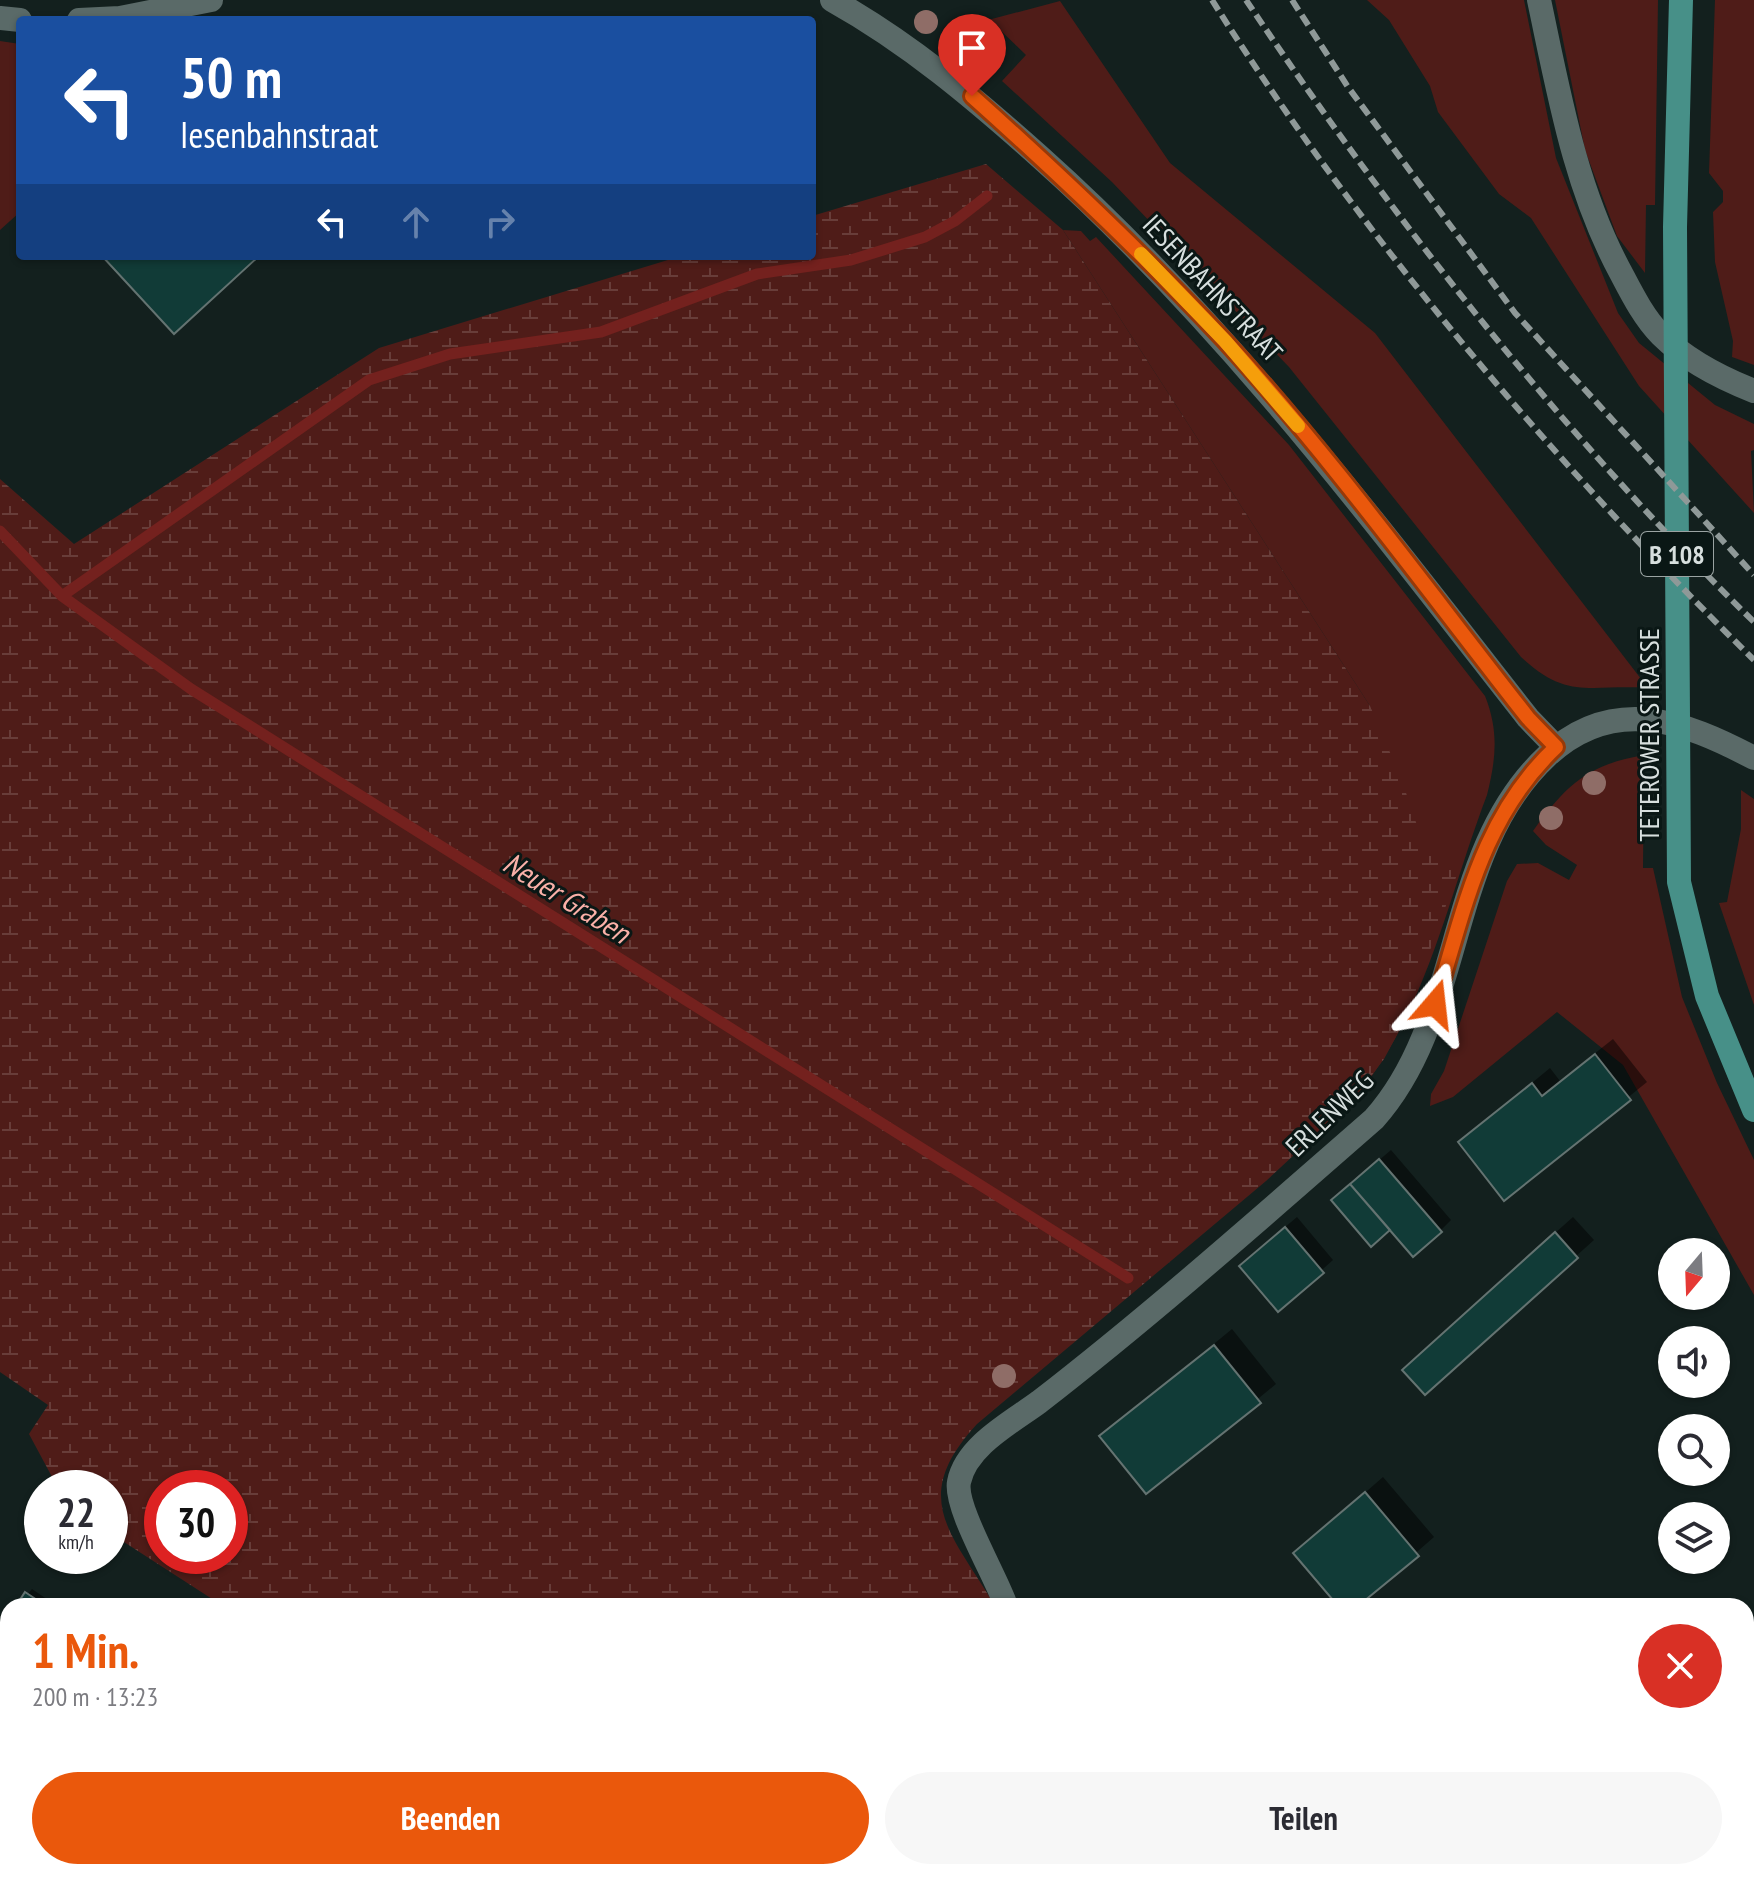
<!DOCTYPE html>
<html lang="de">
<meta charset="utf-8">
<style>
:root{--surface:#fff;--page:#f7f7f7;--text:#2b2b33;--muted:#7c7c81;--accent:#ea580c}
body{margin:0;font-family:"PT Sans Narrow",sans-serif;background:var(--page);color:var(--text);height:100vh;display:flex;flex-direction:column;font-size:30px;white-space:nowrap}
*{box-sizing:border-box;margin:0}
p{font-size:26px;color:var(--muted)}
.icon{flex:none;width:44px;height:44px;fill:none;stroke:currentColor;stroke-width:2;stroke-linecap:round;stroke-linejoin:round}
.map{position:relative;flex:1;overflow:hidden}
.sheet{position:absolute;left:0px;top:1598px;width:1754px;height:282px;display:flex;flex-direction:column;background:var(--surface);border-radius:24px 24px 0 0;box-shadow:0 2px 6px #0004}
.sheet>*{flex:none}
.guide{position:absolute;left:16px;top:16px;width:800px;height:244px;border-radius:8px;box-shadow:0 2px 6px #0004;background:#1a4fa0;color:#fff;overflow:hidden}
.needle{width:52px;rotate:199deg}
.buttons{position:absolute;left:1658px;top:1238px;display:grid;gap:16px}
.buttons a{display:grid;place-items:center;width:72px;height:72px;border-radius:50%;background:var(--surface);box-shadow:0 2px 6px #0004;font-size:40px}
.speed{position:absolute;left:24px;top:1470px;display:flex;gap:16px;font-size:40px;font-weight:700;text-align:center}
.speed>*{display:grid;place-content:center;width:104px;height:104px;border-radius:50%;background:var(--surface);box-shadow:0 2px 6px #0004;line-height:1}
.speed small{font-size:20px;font-weight:400}
.speed .limit{border:12px solid #d22;background:#fff;color:#111}
.pin{position:absolute;display:grid;place-items:center;width:68px;height:68px;color:#fff;margin:-82px -34px;border-radius:50% 50% 50% 0;rotate:-45deg;box-shadow:0 0 8px #0007}
.pin .icon{rotate:45deg}
.me{position:absolute;width:88px;margin:-44px;rotate:17deg;stroke-linejoin:round;filter:drop-shadow(0 0 6px #0008)}
.turn{display:flex;align-items:center;gap:28px;height:168px;padding:0 32px;font-size:36px}
.turn .icon{width:104px;height:104px;stroke-width:2.5}
.turn b{display:block;font-size:56px;line-height:68px}
.lanes{display:flex;align-items:center;height:76px;padding:0 32px;background:#0003;justify-content:center;gap:40px;direction:ltr}
.lanes .off{opacity:.35}
.round{display:grid;place-items:center;flex:none;width:84px;height:84px;border-radius:42px;background:var(--page)}
.summary{display:flex;align-items:center;justify-content:space-between;height:136px;padding:0 32px}
h1{font-size:48px;font-weight:800;line-height:60px;color:var(--accent)}
.primary-button{display:flex;gap:16px;margin-top:auto;padding:16px 32px}
.primary-button a{flex:1;height:92px;border-radius:48px;background:var(--accent);color:#fff;font-size:32px;font-weight:800;line-height:92px;text-align:center}
.primary-button a+a{background:var(--page);color:var(--text)}
.map>svg:first-child{display:block}
</style>
<div class="map">
<svg width="1754" height="1879" viewBox="0 0 1754 1879">
<defs>
<pattern id="wetland-marsh" width="20" height="14" patternUnits="userSpaceOnUse" patternTransform="scale(2)"><rect width="20" height="14" fill="#4f1c18"/><path d="M1 5h8M5 5V1M11 12h8M15 12V8" fill="none" stroke="#683d39"/></pattern>
</defs>
<rect width="100%" height="100%" fill="#13201e"/>
<path fill="#4f1c18" d="M1367 0H1524L1556 158 1618 313 1639 343 1715 405 1754 424V450L1751 451 1754 513 1639 386 1531 218 1499 194 1438 112 1430 86 1389 20Z
M1555 0H1658L1655 205H1646L1645 273 1617 236 1585 150Z
M1715 0H1754V365L1732 357 1733 341 1715 262 1713 212 1723 202V191L1709 173Z
M1060 1 1170 163 1375 333 1648 688C1590 684 1568 701 1521 657L1289 367 1112 182 1002 81 1026 55 997 27 977 33 973 24Z
M0 41 20 44V212L0 230Z
M1063 230 1081 231 1090 241 1096 237 1289 445 1485 696C1499 731 1496 759 1487 795 1448 897 1426 1015 1353 1100L1370 706Z
M1644 755 1643 868H1653L1682 997 1717 1083 1754 1160V1295L1623 1065 1557 1012 1453 1097 1430 1106 1431 1094 1444 1071 1507 881 1517 864 1538 863 1569 880 1577 865 1546 845 1533 831C1566 785 1587 765 1644 755Z
M1741 790 1754 799V1005L1719 903 1727 902 1741 829Z
M0 1822 8 1824V1872H290L433 1879H0Z
M967 1872H1063L1059 1879H965Z"/>
<path fill="url(#wetland-marsh)" fill-rule="evenodd" d="M986 164 1063 230 1370 706 1401 778 1426 852 1460 866 1406 1018 1384 1059 1353 1100 1266 1181 977 1424C908 1499 952 1533 995 1606H223L110 1533V1488H58L29 1434 48 1405 0 1372V479L74 544 379 348 681 256H812V216ZM162 1488H230V1556H162Z"/>
<path fill="#0007" d="M985 34 995 43 984 53 974 45Z
M1613 1039 1647 1082 1504 1198 1460 1142 1550 1068 1560 1081Z
M1391 1150 1451 1220 1440 1231 1364 1173Z
M1297 1217 1333 1260 1278 1309 1252 1255Z
M1573 1217 1594 1240 1425 1392 1421 1353Z
M1232 1329 1276 1384 1146 1491 1102 1436Z
M1383 1477 1434 1537 1355 1606H1341L1296 1553Z
M32 1589 54 1604 53 1606H18Z"/>
<g fill="none" stroke-linecap="round" stroke-linejoin="round">
<path stroke="#74211e" stroke-width="11" d="M0 531 62 596 191 689 1128 1278
M62 596 369 380 450 354 601 332 757 274 851 260 925 237 955 221 987 196"/>
</g>
<path fill="#113b37" stroke="#647371" stroke-width="2" d="M978 37 991 49 984 56 972 45Z
M102 256H259L174 334Z
M1595 1054 1631 1100 1504 1201 1458 1142 1532 1083 1542 1096Z
M1379 1159 1442 1232 1413 1257 1350 1184Z
M1350 1184 1390 1230 1371 1247 1331 1200Z
M1285 1227 1324 1273 1278 1312 1239 1266Z
M1555 1232 1578 1258 1425 1395 1402 1370Z
M1214 1345 1261 1403 1146 1494 1099 1436Z
M1365 1492 1419 1556 1358 1606H1338L1293 1553Z
M25 1592 46 1606H16Z
M1289 1872H1486L1477 1879H1281Z"/>
<g fill="none" stroke-linecap="round" stroke-linejoin="round">
<path stroke="#55605f" stroke-width="5" stroke-dasharray="2 6" stroke-linecap="butt" d="M949 1879 951 1872"/>
<path stroke="#5a6a68" stroke-width="24" d="M832 0C909 43 974 98 1040 157 1226 323 1374 522 1528 718L1556 747
M1539 0C1559 94 1575 188 1621 273 1632 294 1644 318 1661 335 1686 360 1721 378 1754 391
M0 18 20 20
M79 20 120 18 211 0
M1006 1606C997 1578 954 1507 959 1482 966 1446 1012 1422 1039 1402 1155 1312 1264 1215 1374 1119 1466 1016 1444 852 1547 756 1613 694 1684 721 1754 758
M0 1801 8 1804
M663 1872 776 1879
M782 1879 853 1872"/>
<path stroke="#479088" stroke-width="24" d="M1681 0 1675 227 1679 882 1707 996 1754 1110"/>
<path stroke="#8f9998" stroke-width="6" stroke-dasharray="12 6" stroke-linecap="butt" d="M1212 0C1361 237 1555 464 1754 660
M1246 0C1395 222 1562 434 1754 622
M1292 0 1348 87 1515 313 1754 575"/>
</g>
<g fill="#8f6d67">
<circle cx="926" cy="22" r="12"/>
<circle cx="1594" cy="783" r="12"/>
<circle cx="1551" cy="818" r="12"/>
<circle cx="1004" cy="1376" r="12"/>
</g>
<g fill="none" stroke-linecap="round" stroke-linejoin="round">
<defs>
<path id="route" d="M972 96C1059 174 1144 254 1224 340 1333 459 1428 591 1528 718L1556 747C1481 818 1465 909 1435 1004"/>
</defs>
<use href="#route" stroke="#983908" stroke-width="20"/>
<use href="#route" stroke="#ea580c" stroke-width="14"/>
<path stroke="#f59e0b" stroke-width="14" d="M1141 254 1225 341 1298 426"/>
</g>
<g text-anchor="middle" dominant-baseline="central" stroke-width="6" stroke-linejoin="round" paint-order="stroke">
<rect fill="#0a1715" stroke="#9aa3a2" stroke-width="2" x="1641" y="532" width="72" height="44" rx="6"/>
<g font-size="26" font-weight="bold" fill="#d7dfde">
<text x="1677" y="554">B 108</text>
</g>
<g font-size="28" fill="#d7dfde" stroke="#0a1715">
<text transform="translate(1213 288) rotate(47)">IESENBAHNSTRAAT</text>
<text transform="translate(1648 735) rotate(-90)">TETEROWER STRASSE</text>
<text transform="translate(1329 1113) rotate(-44)">ERLENWEG</text>
</g>
<g font-size="30" font-style="italic" fill="#fab0a8" stroke="#0a1715">
<text transform="translate(567 897) rotate(32)">Neuer Graben</text>
</g>
</g>
</svg>
<div class="buttons">
<a><svg class="needle" viewBox="-14 -14 28 28"><path d="M0-13l5 13h-10z" fill="#e53935"/><path d="M0 13l5-13h-10z" fill="#7c7c81"/></svg></a>
<a><svg class="icon" aria-label="sound" viewBox="0 0 24 24"><path d="M4 9h4l5-4v14l-5-4H4zM17 9q2 3 0 6"/></svg></a>
<a><svg class="icon" aria-label="search" viewBox="0 0 24 24"><circle cx="10" cy="10" r="6"/><path d="M15 15l6 6"/></svg></a>
<a><svg class="icon" aria-label="layers" viewBox="0 0 24 24"><path d="M12 4l9 5-9 5-9-5zM3 14l9 5 9-5"/></svg></a>
</div>
<div class="speed"><div>22<small>km/h</small></div><div class="limit">30</div></div>
<div class="pin" style="left:972px;top:96px;background:#d93025"><svg class="icon" aria-label="arrive" viewBox="0 0 24 24"><path d="M6 21V4h12l-3 4 3 4H6"/></svg></div>
<svg class="me" style="left:1435px;top:1004px" viewBox="-20 -20 40 40"><path d="M0-17L14 15 0 8-14 15z" fill="#ea580c" stroke="#fff" stroke-width="4"/></svg>
<div class="guide">
<div class="turn"><svg class="icon" aria-label="left" viewBox="0 0 24 24"><path d="M17 20v-9H6M10 6l-5 5 5 5"/></svg><div><b>50 m</b>Iesenbahnstraat</div></div>
<div class="lanes"><svg class="icon" aria-label="left" viewBox="0 0 24 24"><path d="M17 20v-9H6M10 6l-5 5 5 5"/></svg><svg class="icon off" aria-label="ahead" viewBox="0 0 24 24"><path d="M12 20V5M6 11l6-6 6 6"/></svg><svg class="icon off" aria-label="right" viewBox="0 0 24 24"><path d="M7 20v-9h11M14 6l5 5-5 5"/></svg></div>
</div>
<section class="sheet">
<div class="summary"><div><h1>1 Min.</h1><p>200 m · 13:23</p></div><a class="round" style="background:#d93025;color:#fff"><svg class="icon" aria-label="close" viewBox="0 0 24 24"><path d="M6 6l12 12M18 6L6 18"/></svg></a></div>
<div class="primary-button"><a>Beenden</a><a>Teilen</a></div>
</section>
</div>
